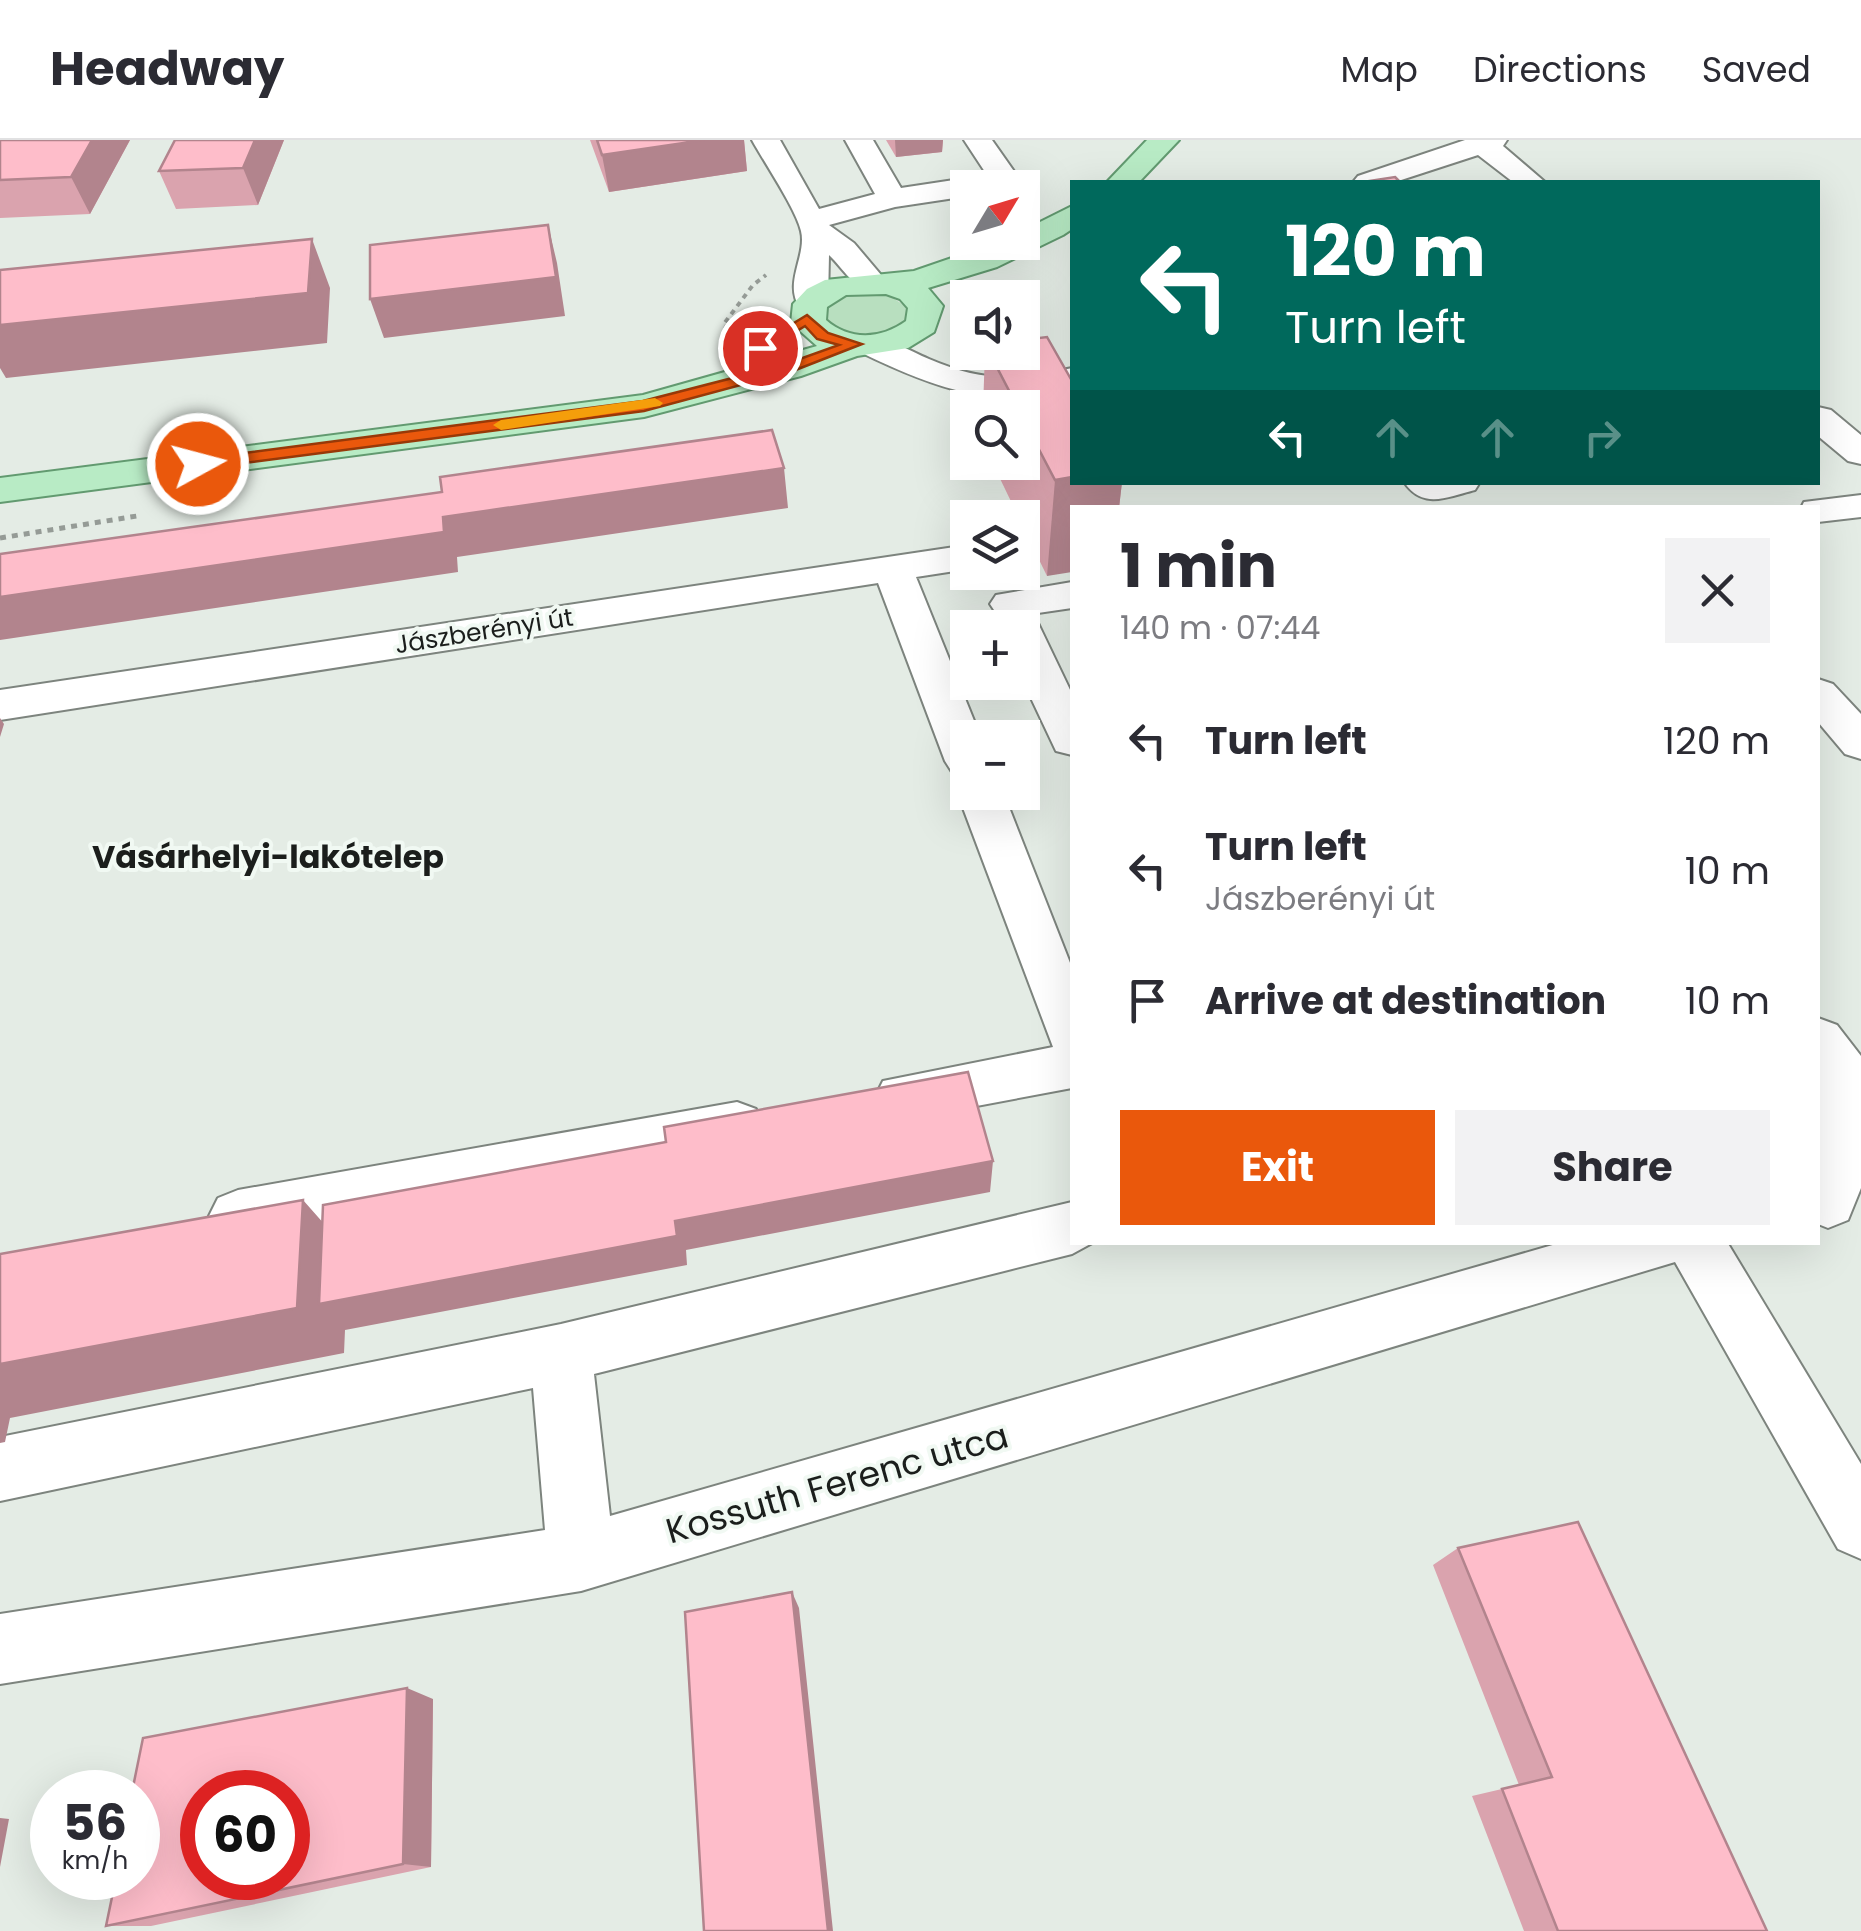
<!DOCTYPE html>
<meta charset="utf-8">
<style>
:root{--surface:#fff;--page:#f2f2f3;--text:#2b2b33;--muted:#7c7c81;--line:#e1e1e2;--accent:#ea580c}
body{margin:0;font-family:Poppins,sans-serif;background:var(--page);color:var(--text);height:100vh;display:flex;flex-direction:column;font-size:38px;white-space:nowrap}
*{box-sizing:border-box;margin:0}
p{font-size:32px;color:var(--muted)}
.icon{flex:none;width:55px;height:55px;fill:none;stroke:currentColor;stroke-width:2;stroke-linecap:round;stroke-linejoin:round}
.map{position:relative;flex:1;overflow:hidden}
.details{position:absolute;left:1070px;top:365px;width:750px;height:740px;display:flex;flex-direction:column;background:var(--surface);border-radius:0px;box-shadow:0 10px 40px #0002}
.details>*{flex:none}
.hud{position:absolute;left:1070px;top:40px;width:750px;height:305px;border-radius:0px;box-shadow:0 10px 40px #0002;background:#00695c;color:#fff;overflow:hidden}
.needle{width:65px;rotate:52deg}
.buttons{position:absolute;left:950px;top:30px;display:grid;gap:20px}
.buttons a{display:grid;place-items:center;width:90px;height:90px;border-radius:0px;background:var(--surface);box-shadow:0 10px 40px #0002;font-size:50px}
.speed{position:absolute;left:30px;top:1630px;display:flex;gap:20px;font-size:50px;font-weight:700;text-align:center}
.speed>*{display:grid;place-content:center;width:130px;height:130px;border-radius:50%;background:var(--surface);box-shadow:0 10px 40px #0002;line-height:1}
.speed small{font-size:25px;font-weight:400}
.speed .limit{border:15px solid #d22;background:#fff;color:#111}
.pin{position:absolute;display:grid;place-items:center;width:85px;height:85px;color:#fff;margin:-42px;border:5px solid #fff;border-radius:50%;box-shadow:0 2px 10px #0007}
.me{position:absolute;width:110px;margin:-55px;rotate:83deg;stroke-linejoin:round;filter:drop-shadow(0 0 8px #0008)}
.turn{display:flex;align-items:center;gap:35px;height:210px;padding:0 50px;font-size:45px}
.turn .icon{width:130px;height:130px;stroke-width:2.5}
.turn b{display:block;font-size:70px;line-height:85px}
.lanes{display:flex;align-items:center;height:95px;padding:0 50px;background:#0003;justify-content:center;gap:50px;direction:ltr}
.lanes .off{opacity:.35}
.round{display:grid;place-items:center;flex:none;width:105px;height:105px;border-radius:0px;background:var(--page)}
.overview{display:flex;align-items:center;justify-content:space-between;height:170px;padding:0 50px}
h1{font-size:60px;font-weight:700;line-height:75px}
.cta{display:flex;gap:20px;margin-top:auto;padding:20px 50px}
.cta a{flex:1;height:115px;border-radius:0px;background:var(--accent);color:#fff;font-size:40px;font-weight:700;line-height:115px;text-align:center}
.cta a+a{background:var(--page);color:var(--text)}
ul{padding:0;list-style:none}
li{display:flex;align-items:center;gap:30px;height:130px;padding:0 50px}
li div{flex:1}
li b{display:block;font-size:38px}
li em{font-style:normal}
header{display:flex;align-items:center;gap:60px;box-sizing:border-box;height:140px;padding:0 50px;background:var(--surface);border-bottom:2px solid var(--line)}
header strong{font-size:48px}
nav{display:flex;gap:55px;margin-inline-start:auto;font-size:35px}
.map>svg:first-child{display:block}
</style>
<header>
<strong>Headway</strong>
<nav><a>Map</a><a>Directions</a><a>Saved</a></nav>
</header>
<div class="map">
<svg width="1861" height="1791" viewBox="0 0 1861 1791">
<rect width="100%" height="100%" fill="#e4ece5"/>
<path fill="#b8dfbf" d="M885 153 910 169C908 194 868 201 846 195 839 192 831 185 824 181V168L842 155Z"/>
<g fill="none" stroke-linecap="round" stroke-linejoin="round">
<defs>
<path id="minor" d="M752 0H780L819 69 875 54 845 0H873L901 48 987 35 964 0H992L1018 37 1008 48H968V56L895 67 829 85 854 103 887 142 882 149C856 155 846 131 829 115L828 161 824 168H800C783 143 807 116 801 91 796 69 764 22 752 0Z
M1465 0H1507L1503 6 1545 42H1513L1478 15 1395 42H1353L1358 36Z
M872 195C892 200 910 211 929 219 985 243 1016 240 1072 228V249C995 272 930 246 860 212L855 205 860 198Z
M1818 267 1831 270 1861 295V324L1848 321 1818 296Z
M1404 342H1480L1475 350C1447 357 1423 370 1404 342Z
M1861 355V377L1818 382V368H1801L1804 362Z
M968 405V429L916 437 981 598H968V637L952 632 945 621 878 443 0 580V550Z
M1072 442V468L1010 477 996 473 990 464 996 455Z
M1022 477 1037 481 1072 554V615L1056 611 1022 539V488H1003L1007 481Z
M1818 539 1833 544 1861 574V619L1845 614 1818 582Z
M968 639V652H1003L1072 828V948L902 980 883 973 875 957 883 941 1053 907 957 652Z
M1818 878 1837 885 1861 916V1048L1848 1080 1828 1088 1818 1084Z
M737 962 756 969 764 986 756 1003 737 1010 238 1102 218 1094 209 1076 218 1058 238 1050Z
M1072 1062V1102H1094L1072 1114 594 1234 610 1376 1563 1102H1727L1861 1324V1419L1838 1409 1675 1122 581 1451 0 1544V1474L545 1390 533 1248 0 1361V1297L561 1184Z"/>
<path id="major" d="M1147 0H1179L1139 42H1107Z
M1072 66V89L1063 95 997 127 928 148 943 166 934 192 908 208 857 216 801 236 644 277 0 362V338L643 255 817 206 791 183 793 164 807 149 825 140 914 131 998 102H1022V91ZM886 154 900 159 908 168 906 181C881 199 850 201 826 180L827 167 846 155Z"/>
</defs>
<use href="#minor" stroke="#7d847e" stroke-width="4"/>
<use href="#major" stroke="#629a70" stroke-width="4"/>
<path stroke="#959b96" stroke-width="4" stroke-dasharray="5 5" stroke-linecap="butt" d="M746 198 723 185 753 145 766 135"/>
<path stroke="#959b96" stroke-width="5" stroke-dasharray="6 6" stroke-linecap="butt" d="M0 398 137 376"/>
<use href="#minor" fill="#fff" fill-rule="evenodd"/>
<use href="#major" fill="#b8ebc5" fill-rule="evenodd"/>
</g>
<path fill="#daa3ae" d="M0 0H130L90 74 0 78Z
M284 0 258 65 176 69 159 31Z
M590 0H744L747 31 609 52Z
M886 0H943L942 12 896 17Z
M985 212H1022L1072 342H1122L1119 368H1072L1047 436 1022 385V378H1019L992 322H1022V268H983Z
M1072 457V488L1070 483Z
M1458 1408 1767 1791H1524L1472 1656 1519 1645 1433 1425Z
M433 1559 431 1727 151 1786H106Z"/>
<path fill="#b2848d" d="M92 0H130L90 74 71 37Z
M255 0H284L258 65 243 28Z
M704 0H744L747 31 609 52 602 15Z
M895 0H943L942 12 896 17Z
M548 85 557 123 565 176 384 198 370 159Z
M312 99 330 148 327 203 6 238 0 228V185Z
M784 328 788 368 457 417 458 432 0 500V457L443 377Z
M1072 337V342H1122L1119 368H1072V432L1047 436 1055 340Z
M0 578 4 584 0 597Z
M993 1021 990 1052 686 1110 687 1125 345 1190 344 1213 10 1278 5 1302 0 1303V1176L303 1060 348 1111 675 1081Z
M792 1452 799 1468 833 1791H828Z
M407 1548 433 1559 431 1727 403 1724Z
M0 1678 9 1679 0 1727Z"/>
<path fill="#febdca" stroke="#b2848d" stroke-width="2.5" fill-rule="evenodd" d="M0 0H92L71 37 0 40Z
M175 0H255L243 28 159 31Z
M597 0H704L602 15Z
M1395 37 1400 42H1363Z
M548 85 556 137 370 159V105Z
M312 99 308 153 0 185V130Z
M1047 197 1072 241V337L1055 340 1022 277V268H1018L989 212H1022V200Z
M772 290 784 328 443 377 444 392 0 457V414L442 352 440 337Z
M968 932 993 1021 675 1081 677 1096 319 1164 323 1065 666 1002 664 987Z
M303 1060 297 1168 0 1224V1114Z
M1578 1382 1767 1791H1558L1502 1649 1552 1637 1458 1408Z
M792 1452 828 1791H704L685 1472Z
M407 1548 403 1724 106 1786 116 1738H138V1652H132L143 1598ZM202 1652H288V1738H202Z"/>
<path fill="#ea580c" stroke="#983908" stroke-width="2.5" d="M807 175 828 193 862 204 793 231 644 271 198 329 190 324 198 319 643 261 783 225 839 205 817 199 805 186 765 211 753 208Z"/>
<path fill="#f59e0b" d="M655 258 663 263 660 266 501 290 493 285 501 280Z"/>
<g text-anchor="middle" dominant-baseline="central" stroke-width="8" stroke-linejoin="round" paint-order="stroke">
<g font-size="25" fill="#1b1e1c" stroke="#f1f9f3">
<text transform="translate(484 491) rotate(-9)">Jászberényi út</text>
</g>
<g font-size="32" font-weight="bold" fill="#1b1e1c" stroke="#f1f9f3">
<text x="268" y="716">Vásárhelyi-lakótelep</text>
</g>
<g font-size="35" fill="#1b1e1c" stroke="#f1f9f3">
<text transform="translate(837 1343) rotate(-16)">Kossuth Ferenc utca</text>
</g>
</g>
</svg>
<div class="buttons">
<a><svg class="needle" viewBox="-14 -14 28 28"><path d="M0-13l5 13h-10z" fill="#e53935"/><path d="M0 13l5-13h-10z" fill="#7c7c81"/></svg></a>
<a><svg class="icon" aria-label="sound" viewBox="0 0 24 24"><path d="M4 9h4l5-4v14l-5-4H4zM17 9q2 3 0 6"/></svg></a>
<a><svg class="icon" aria-label="search" viewBox="0 0 24 24"><circle cx="10" cy="10" r="6"/><path d="M15 15l6 6"/></svg></a>
<a><svg class="icon" aria-label="layers" viewBox="0 0 24 24"><path d="M12 4l9 5-9 5-9-5zM3 14l9 5 9-5"/></svg></a>
<a>+</a>
<a>−</a>
</div>
<div class="speed"><div>56<small>km/h</small></div><div class="limit">60</div></div>
<div class="pin" style="left:760px;top:208px;background:#d93025"><svg class="icon" aria-label="arrive" viewBox="0 0 24 24"><path d="M6 21V4h12l-3 4 3 4H6"/></svg></div>
<svg class="me" style="left:198px;top:324px" viewBox="-20 -20 40 40"><circle r="17" fill="#ea580c" stroke="#fff" stroke-width="3"/><path d="M0-11L8 9 0 5-8 9z" fill="#fff"/></svg>
<div class="hud">
<div class="turn"><svg class="icon" aria-label="left" viewBox="0 0 24 24"><path d="M17 20v-9H6M10 6l-5 5 5 5"/></svg><div><b>120 m</b>Turn left</div></div>
<div class="lanes"><svg class="icon" aria-label="left" viewBox="0 0 24 24"><path d="M17 20v-9H6M10 6l-5 5 5 5"/></svg><svg class="icon off" aria-label="ahead" viewBox="0 0 24 24"><path d="M12 20V5M6 11l6-6 6 6"/></svg><svg class="icon off" aria-label="ahead" viewBox="0 0 24 24"><path d="M12 20V5M6 11l6-6 6 6"/></svg><svg class="icon off" aria-label="right" viewBox="0 0 24 24"><path d="M7 20v-9h11M14 6l5 5-5 5"/></svg></div>
</div>
<section class="details">
<div class="overview"><div><h1>1 min</h1><p>140 m · 07:44</p></div><a class="round"><svg class="icon" aria-label="close" viewBox="0 0 24 24"><path d="M6 6l12 12M18 6L6 18"/></svg></a></div>
<ul>
<li><svg class="icon" aria-label="left" viewBox="0 0 24 24"><path d="M17 20v-9H6M10 6l-5 5 5 5"/></svg><div><b>Turn left</b></div><em>120 m</em></li>
<li><svg class="icon" aria-label="left" viewBox="0 0 24 24"><path d="M17 20v-9H6M10 6l-5 5 5 5"/></svg><div><b>Turn left</b><p>Jászberényi út</p></div><em>10 m</em></li>
<li><svg class="icon" aria-label="arrive" viewBox="0 0 24 24"><path d="M6 21V4h12l-3 4 3 4H6"/></svg><div><b>Arrive at destination</b></div><em>10 m</em></li>
</ul>
<div class="cta"><a>Exit</a><a>Share</a></div>
</section>
</div>
